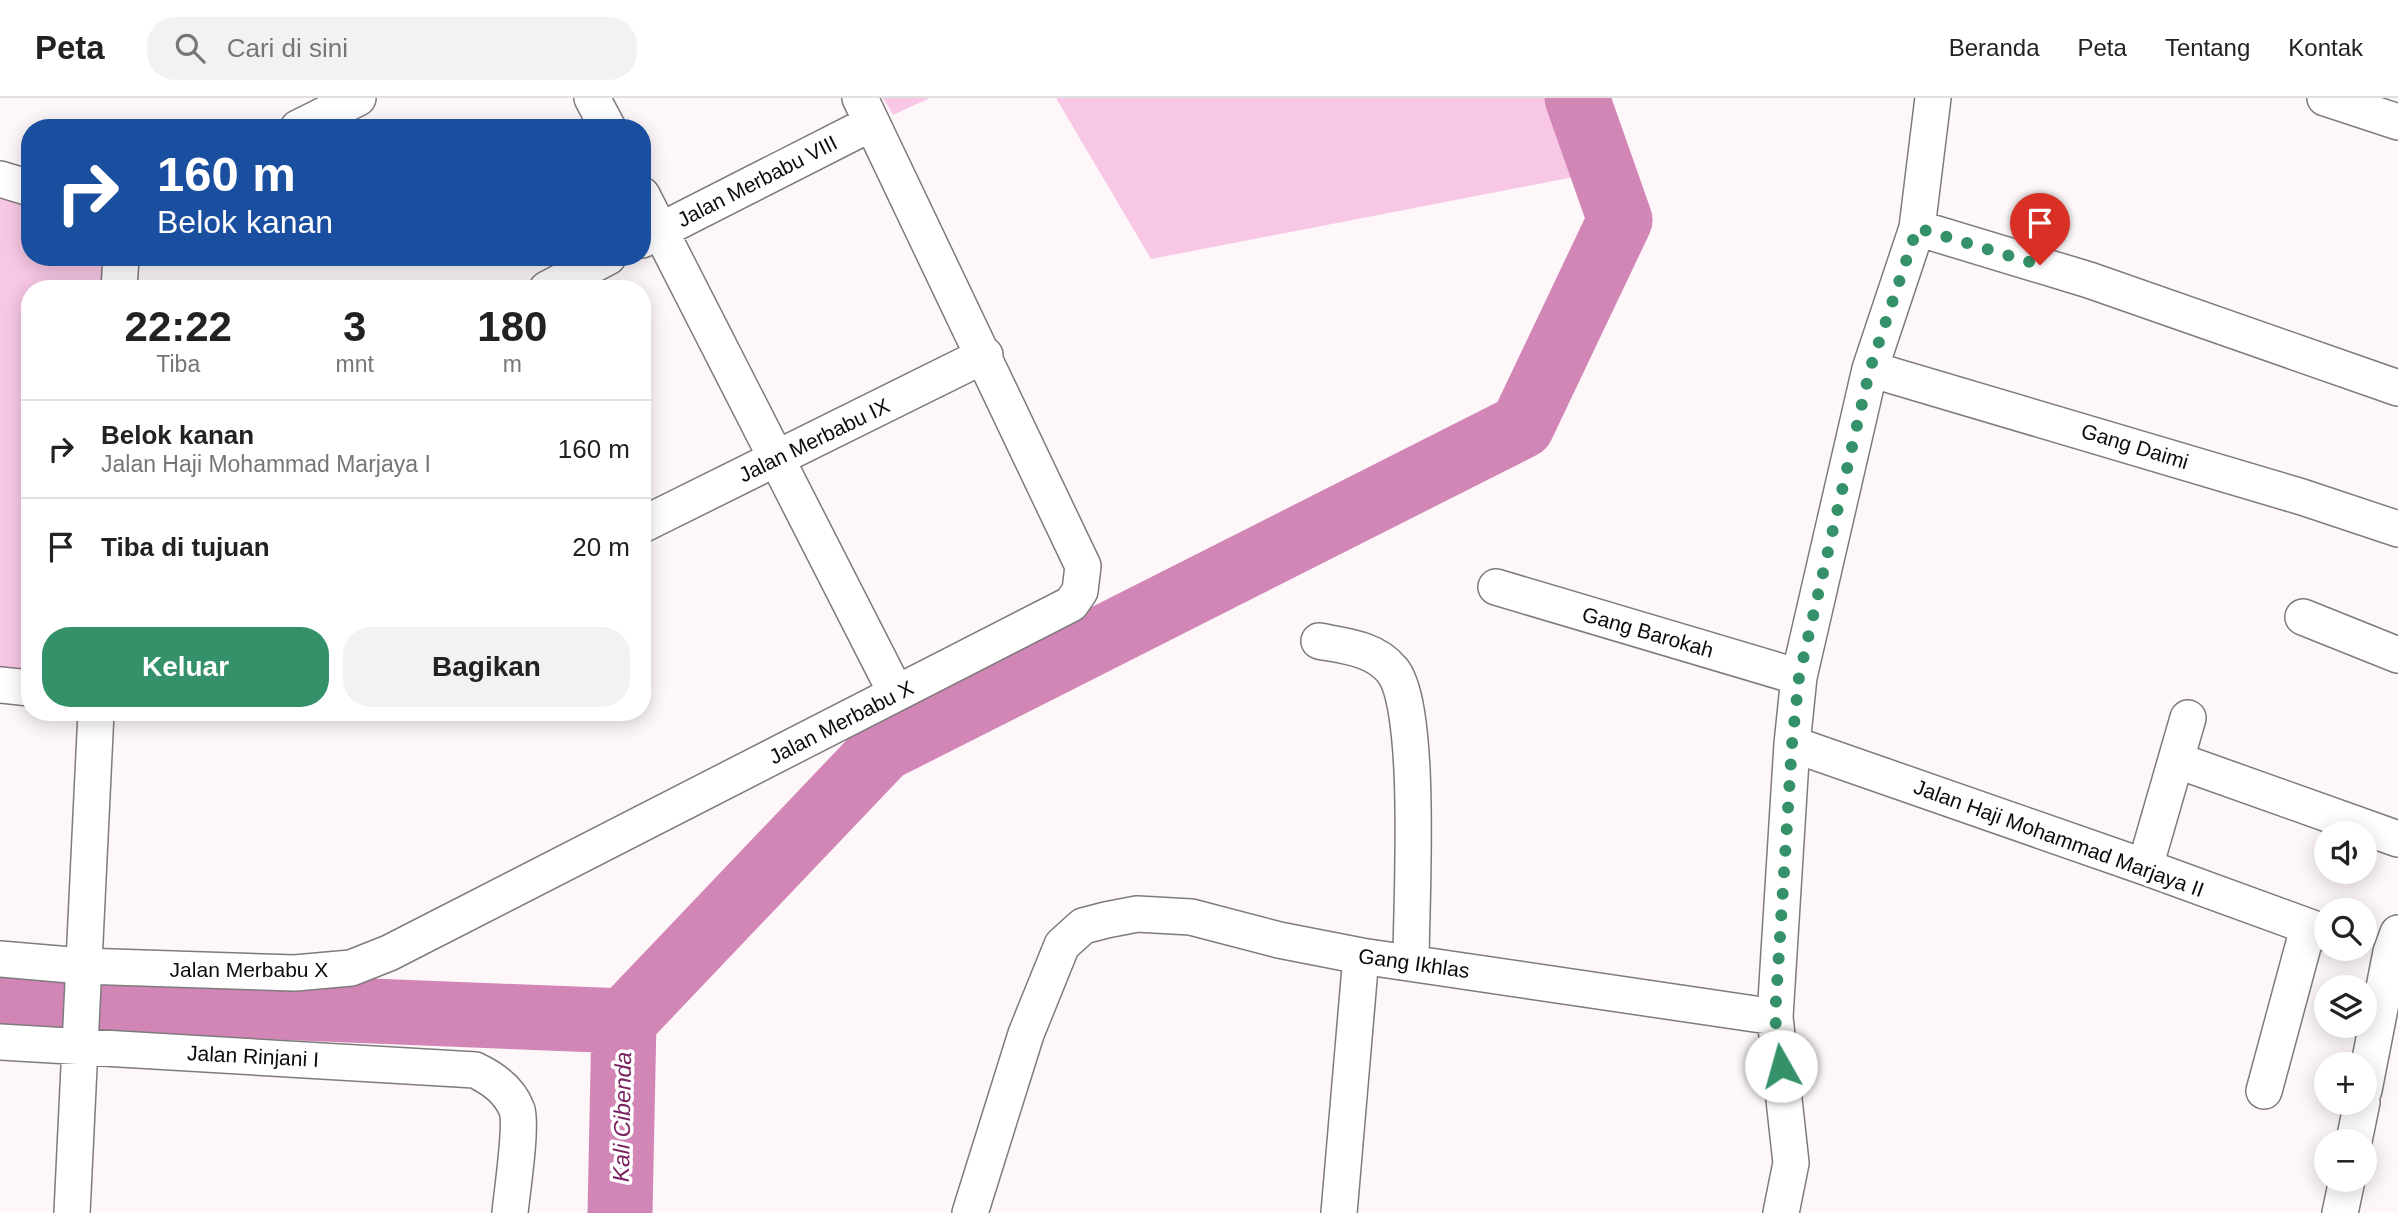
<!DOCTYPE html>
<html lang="id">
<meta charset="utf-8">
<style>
:root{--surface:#fff;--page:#f2f2f2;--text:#222;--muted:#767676;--line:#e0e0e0;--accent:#349169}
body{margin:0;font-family:Helvetica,sans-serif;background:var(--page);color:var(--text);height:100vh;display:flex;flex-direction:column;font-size:26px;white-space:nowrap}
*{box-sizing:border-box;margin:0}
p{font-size:23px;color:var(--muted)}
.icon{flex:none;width:38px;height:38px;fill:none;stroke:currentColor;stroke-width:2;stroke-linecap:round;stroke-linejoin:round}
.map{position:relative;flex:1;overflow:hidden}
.side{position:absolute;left:21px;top:182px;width:630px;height:441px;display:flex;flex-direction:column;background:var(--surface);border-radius:28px;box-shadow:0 4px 18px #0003}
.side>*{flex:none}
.guide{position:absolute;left:21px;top:21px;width:630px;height:147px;border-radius:28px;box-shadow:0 4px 18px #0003;background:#1a4fa0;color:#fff;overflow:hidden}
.tools{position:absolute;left:2314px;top:723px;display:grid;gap:14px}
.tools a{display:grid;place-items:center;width:63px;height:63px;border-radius:50%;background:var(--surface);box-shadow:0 4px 18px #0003;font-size:35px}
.pin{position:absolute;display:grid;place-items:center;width:60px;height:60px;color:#fff;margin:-72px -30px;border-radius:50% 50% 50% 0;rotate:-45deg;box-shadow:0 0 7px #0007}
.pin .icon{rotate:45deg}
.me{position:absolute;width:77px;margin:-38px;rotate:353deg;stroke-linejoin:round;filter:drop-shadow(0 0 5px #0008)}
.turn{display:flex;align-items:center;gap:24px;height:147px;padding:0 21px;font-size:32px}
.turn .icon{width:91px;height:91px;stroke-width:2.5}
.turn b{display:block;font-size:49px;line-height:60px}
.eta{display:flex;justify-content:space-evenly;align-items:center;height:119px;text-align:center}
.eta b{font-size:42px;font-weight:800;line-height:49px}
.button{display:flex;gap:14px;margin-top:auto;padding:14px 21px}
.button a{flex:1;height:80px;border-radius:28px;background:var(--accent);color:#fff;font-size:28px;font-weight:800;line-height:80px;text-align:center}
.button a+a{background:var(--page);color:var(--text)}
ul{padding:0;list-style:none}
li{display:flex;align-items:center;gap:21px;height:98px;padding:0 21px;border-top:2px solid var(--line)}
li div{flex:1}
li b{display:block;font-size:26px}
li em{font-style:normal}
header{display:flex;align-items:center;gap:42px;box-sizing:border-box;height:98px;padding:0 35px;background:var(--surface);border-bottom:2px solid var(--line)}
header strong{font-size:33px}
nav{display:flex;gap:38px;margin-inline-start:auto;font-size:24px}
.search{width:490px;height:63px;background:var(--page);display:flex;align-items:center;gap:18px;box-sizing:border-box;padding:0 24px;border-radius:28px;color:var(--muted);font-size:26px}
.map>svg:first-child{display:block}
</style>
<header>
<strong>Peta</strong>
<div class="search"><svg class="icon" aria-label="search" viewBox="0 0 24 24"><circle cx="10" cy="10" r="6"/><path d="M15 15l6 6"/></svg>Cari di sini</div>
<nav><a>Beranda</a><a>Peta</a><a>Tentang</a><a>Kontak</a></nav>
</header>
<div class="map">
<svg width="2398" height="1115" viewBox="0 0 2398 1115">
<rect width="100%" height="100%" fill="#fdf7fa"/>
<path fill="#f8c7e5" d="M883 0H930L893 17Z
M1056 0H1558L1579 78 1151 161Z
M0 95 30 104V159H105L103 191H30V572L0 568Z"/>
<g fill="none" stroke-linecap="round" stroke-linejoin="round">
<path stroke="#d286b6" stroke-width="65" d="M0 898 624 923 883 651 1522 328 1620 122 1577 0
M620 1115 624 923"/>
<defs>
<path id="minor" d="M592 0 608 30
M2325 0 2398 24
M298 30 358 0
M0 81 30 90
M642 97 896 595
M1917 130 2089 182 2398 290
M642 142 872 25
M119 191 121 159
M547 191 608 159
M1870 271 2302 399 2398 431
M642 427 985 257
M1496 489 1799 579
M2303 519 2398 557
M1319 543C1344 548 1374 550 1392 572 1423 608 1411 808 1411 864
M0 587 30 590
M1792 646 2145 769 2326 835
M2176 662 2398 741
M2145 769 2188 620
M0 861 82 868 295 875 351 870 389 855 1071 506 1080 493 1083 468 860 0
M0 944 475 972C492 980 510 993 517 1012 522 1030 512 1093 510 1115
M2364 992 2391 854 2398 835
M2264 993 2308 830
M2354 1043 2362 1004
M72 1115 96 614
M970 1115 1026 936 1062 847 1083 828 1106 822 1137 816 1191 819 1279 842 1361 858 1775 919
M1339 1115 1361 858
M1781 1115 1791 1065 1775 919 1792 646 1799 579 1870 271 1917 130 1933 0
M2340 1115 2347 1082"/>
</defs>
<use href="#minor" stroke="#7f7a7d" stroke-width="38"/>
<use href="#minor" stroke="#fff" stroke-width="35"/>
</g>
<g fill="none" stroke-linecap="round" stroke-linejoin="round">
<path stroke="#349169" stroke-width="12" stroke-dasharray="0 21.6" d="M1781 968 1775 919 1792 646 1799 579 1870 271 1917 130 2040 167"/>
</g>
<g text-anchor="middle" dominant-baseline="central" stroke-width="7" stroke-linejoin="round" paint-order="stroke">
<g font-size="21" fill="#0d0b0c" stroke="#fff">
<text transform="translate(757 83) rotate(-27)">Jalan Merbabu VIII</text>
<text transform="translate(814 342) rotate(-26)">Jalan Merbabu IX</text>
<text transform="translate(2135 348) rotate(17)">Gang Daimi</text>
<text transform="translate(1648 534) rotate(16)">Gang Barokah</text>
<text transform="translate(841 624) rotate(-27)">Jalan Merbabu X</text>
<text transform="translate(2059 740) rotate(20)">Jalan Haji Mohammad Marjaya II</text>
<text transform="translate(1414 865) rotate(8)">Gang Ikhlas</text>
<text x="249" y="871">Jalan Merbabu X</text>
<text transform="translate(253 958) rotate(3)">Jalan Rinjani I</text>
</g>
<g font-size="23" font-style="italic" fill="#7a2160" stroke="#fff">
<text transform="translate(622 1019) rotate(-89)">Kali Cibenda</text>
</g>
</g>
</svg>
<div class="tools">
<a><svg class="icon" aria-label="sound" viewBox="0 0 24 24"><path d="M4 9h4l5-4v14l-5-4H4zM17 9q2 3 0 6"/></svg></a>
<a><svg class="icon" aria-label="search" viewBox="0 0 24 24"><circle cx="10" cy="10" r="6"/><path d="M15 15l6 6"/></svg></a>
<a><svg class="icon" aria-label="layers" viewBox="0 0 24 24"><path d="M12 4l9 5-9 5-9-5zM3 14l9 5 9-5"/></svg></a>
<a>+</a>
<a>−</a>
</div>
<div class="pin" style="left:2040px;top:167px;background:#d93025"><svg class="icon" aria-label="arrive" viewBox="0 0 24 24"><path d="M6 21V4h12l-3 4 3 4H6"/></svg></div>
<svg class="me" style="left:1781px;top:968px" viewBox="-20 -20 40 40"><circle r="19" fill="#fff"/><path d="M0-13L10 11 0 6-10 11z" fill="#349169"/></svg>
<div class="guide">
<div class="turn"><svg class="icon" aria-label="right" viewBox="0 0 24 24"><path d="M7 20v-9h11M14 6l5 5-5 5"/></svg><div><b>160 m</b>Belok kanan</div></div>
</div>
<section class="side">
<div class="eta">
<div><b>22:22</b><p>Tiba</p></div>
<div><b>3</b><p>mnt</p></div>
<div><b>180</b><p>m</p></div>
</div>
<ul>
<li><svg class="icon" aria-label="right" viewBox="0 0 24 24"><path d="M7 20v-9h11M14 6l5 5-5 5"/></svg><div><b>Belok kanan</b><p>Jalan Haji Mohammad Marjaya I</p></div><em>160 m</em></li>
<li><svg class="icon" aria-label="arrive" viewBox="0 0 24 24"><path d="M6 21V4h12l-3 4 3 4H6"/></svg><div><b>Tiba di tujuan</b></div><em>20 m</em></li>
</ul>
<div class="button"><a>Keluar</a><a>Bagikan</a></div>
</section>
</div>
